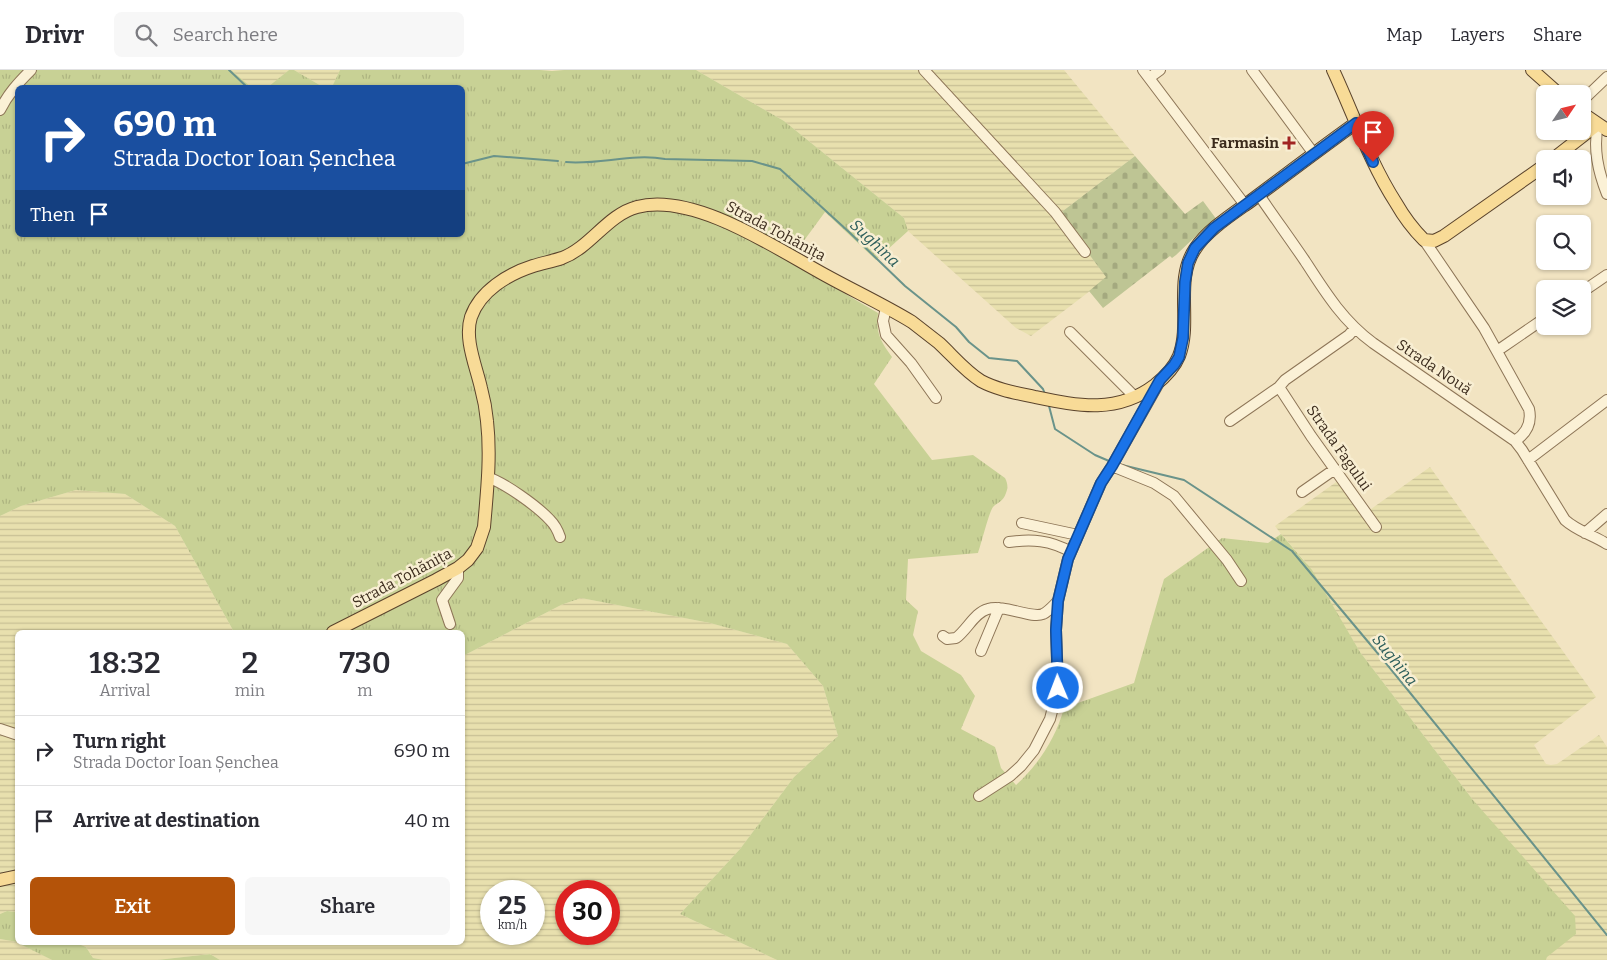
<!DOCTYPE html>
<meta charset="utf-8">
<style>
:root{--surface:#fff;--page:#f7f7f7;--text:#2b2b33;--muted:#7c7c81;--line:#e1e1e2;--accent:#b45309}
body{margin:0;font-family:Bitter,serif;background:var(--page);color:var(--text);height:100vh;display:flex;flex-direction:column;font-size:19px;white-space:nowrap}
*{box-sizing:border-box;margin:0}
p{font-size:16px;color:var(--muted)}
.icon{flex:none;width:28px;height:28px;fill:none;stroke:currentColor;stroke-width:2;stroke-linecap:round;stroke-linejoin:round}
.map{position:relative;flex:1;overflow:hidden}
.side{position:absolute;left:15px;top:560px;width:450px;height:315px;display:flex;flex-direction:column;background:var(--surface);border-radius:8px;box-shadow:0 1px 4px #0004}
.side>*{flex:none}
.guide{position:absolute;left:15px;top:15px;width:450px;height:152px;border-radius:8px;box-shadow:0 1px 4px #0004;background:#1a4fa0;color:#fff;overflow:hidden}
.needle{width:32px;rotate:55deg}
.fabs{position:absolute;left:1536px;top:15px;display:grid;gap:10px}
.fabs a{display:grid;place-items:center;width:55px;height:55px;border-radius:8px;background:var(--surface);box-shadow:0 1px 4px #0004;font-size:25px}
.speed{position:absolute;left:480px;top:810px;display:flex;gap:10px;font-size:25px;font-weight:700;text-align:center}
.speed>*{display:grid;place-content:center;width:65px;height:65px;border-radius:50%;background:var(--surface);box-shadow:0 1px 4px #0004;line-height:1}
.speed small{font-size:12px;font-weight:400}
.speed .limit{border:8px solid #d22;background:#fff;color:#111}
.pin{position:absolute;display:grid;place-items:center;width:42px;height:42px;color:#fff;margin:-51px -21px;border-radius:50% 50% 50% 0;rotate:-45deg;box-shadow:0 0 5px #0007}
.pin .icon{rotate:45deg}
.me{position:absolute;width:55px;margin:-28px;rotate:359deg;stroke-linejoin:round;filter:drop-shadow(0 0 4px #0008)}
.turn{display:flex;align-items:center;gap:18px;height:105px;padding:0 15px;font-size:22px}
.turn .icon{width:65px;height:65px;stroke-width:2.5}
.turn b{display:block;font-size:35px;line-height:42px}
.then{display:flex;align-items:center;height:48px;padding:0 15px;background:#0003;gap:10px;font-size:19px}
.eta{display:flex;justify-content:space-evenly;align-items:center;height:85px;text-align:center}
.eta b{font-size:30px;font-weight:600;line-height:35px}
.primary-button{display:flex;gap:10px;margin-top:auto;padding:10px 15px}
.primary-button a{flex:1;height:58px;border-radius:8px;background:var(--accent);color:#fff;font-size:20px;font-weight:600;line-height:58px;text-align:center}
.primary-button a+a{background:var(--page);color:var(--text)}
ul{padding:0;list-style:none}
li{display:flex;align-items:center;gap:15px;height:70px;padding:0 15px;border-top:1px solid var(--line)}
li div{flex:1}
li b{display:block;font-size:19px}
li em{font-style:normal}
header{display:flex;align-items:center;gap:30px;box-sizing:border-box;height:70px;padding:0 25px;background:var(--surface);border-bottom:1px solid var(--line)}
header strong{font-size:24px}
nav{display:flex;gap:28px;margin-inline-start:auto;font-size:18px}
.search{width:350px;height:45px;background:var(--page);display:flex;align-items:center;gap:12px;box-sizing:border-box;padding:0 18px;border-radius:8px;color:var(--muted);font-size:19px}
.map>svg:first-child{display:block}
</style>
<header>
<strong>Drivr</strong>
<div class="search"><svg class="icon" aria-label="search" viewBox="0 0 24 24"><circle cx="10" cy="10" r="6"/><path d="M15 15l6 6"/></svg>Search here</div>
<nav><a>Map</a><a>Layers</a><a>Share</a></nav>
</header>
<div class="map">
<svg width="1607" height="890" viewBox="0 0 1607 890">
<defs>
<pattern id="farmland-rules" width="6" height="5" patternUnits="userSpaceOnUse" patternTransform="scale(1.25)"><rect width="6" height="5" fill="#e8e0ae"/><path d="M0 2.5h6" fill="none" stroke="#c8c095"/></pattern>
<pattern id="grass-tufts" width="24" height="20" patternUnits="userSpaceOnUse" patternTransform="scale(1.25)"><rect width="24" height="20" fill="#c8d195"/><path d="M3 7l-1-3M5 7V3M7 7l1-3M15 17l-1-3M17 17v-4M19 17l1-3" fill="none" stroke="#adb480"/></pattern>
<pattern id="cemetery-stones" width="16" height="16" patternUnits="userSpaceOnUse" patternTransform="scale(1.25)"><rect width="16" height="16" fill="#bec594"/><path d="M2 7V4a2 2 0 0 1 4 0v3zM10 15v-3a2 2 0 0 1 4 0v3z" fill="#a4a97f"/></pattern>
</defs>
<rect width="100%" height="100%" fill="#f2e4c2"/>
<path fill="url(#farmland-rules)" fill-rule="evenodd" d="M231 0H289L268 18 251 17Z
M294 0H340L332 18 323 17Z
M696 0H1064L1135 86 1059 144 1107 208 1031 266 1016 258 908 161 904 148 784 51Z
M1430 397 1596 627 1534 675 1546 694 1551 695 1557 694 1599 665 1607 677V890H1546L1547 887 1473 730 1360 582 1304 490 1281 464 1275 456 1339 410 1364 444Z
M76 420 125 424 175 456 234 562H18L17 842 7 841 0 844V446L21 436Z
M581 528 710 553 787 574 823 616 838 666 794 707 740 779 680 844 777 890H220L210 884 157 890H104L93 888 86 877 76 873 462 872 463 586 561 535ZM491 821H534V864H491ZM566 821H609V864H566Z
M0 869 17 872 52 890H0Z"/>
<path fill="url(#grass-tufts)" d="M0 0H231L251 17 18 18V165H462V18L332 17 340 0H540L552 1 564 0H696L784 51 904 148 908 161 876 190 825 142 789 191 878 243C876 264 880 270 892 287L874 314 932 390 973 385 1005 408C1008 414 1008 418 1006 423 1003 432 998 432 993 437 989 442 981 475 978 483L908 489 906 530 918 541 913 565 921 581 961 605 975 626 961 659 995 677 1001 698 1016 715C1038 695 1056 668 1064 638L1134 613 1164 509 1222 468 1268 473 1281 464 1312 500 1360 582 1473 730 1575 846 1576 864 1547 887 1546 890H777L680 844 740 779 794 707 838 666 823 616 787 574 710 553 581 528 561 535 463 586 462 562H234L175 456 125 424 76 420 21 436 0 446Z
M289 0H294L323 17H268Z
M7 841 17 842V872L0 869V844Z
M18 873H76L86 877 93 888 104 890H52Z
M210 884 220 890H157Z"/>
<path fill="url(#cemetery-stones)" d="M1135 86 1185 144 1203 131 1217 150 1197 165 1176 185 1172 188 1170 186 1103 238 1089 221 1106 207 1059 144Z"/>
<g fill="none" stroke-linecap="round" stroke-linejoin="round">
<path stroke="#6a938a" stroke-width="2" d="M229 0 248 18
M566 92C599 95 632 83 665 89L752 91 780 99 849 162 905 216 956 257 969 272 989 288 1017 291 1043 319 1045 324
M462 94 494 86 558 91
M1049 336 1055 359 1095 385 1109 391
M1122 395 1184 410 1292 481 1385 592 1607 865"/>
<defs>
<path id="minor" d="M924 0 1055 142 1085 182
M1143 0 1245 135
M1252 0 1314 84
M1149 8 1160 0
M1582 31 1607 7
M0 40C8 24 18 13 31 0
M1598 54C1593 79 1598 101 1607 124
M1259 125C1274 147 1290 169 1305 191 1325 222 1343 251 1373 273L1515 371 1522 380 1565 450C1577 461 1593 465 1607 474
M1424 170 1484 258 1529 339C1532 353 1527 363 1515 371
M1582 222 1607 205
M886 238 883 251 886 265 911 293 936 328
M1070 262 1135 327
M1497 281 1545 248
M1279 317 1311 366 1376 457
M1230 351 1279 317 1285 310 1349 265 1355 258
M1528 390 1607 330
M1112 396 1154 413 1174 426 1227 490 1241 511
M487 407C505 413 537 436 550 450 555 455 558 461 560 467
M1302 422 1335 399
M1022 453 1078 465
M1585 463 1607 444
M1009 472C1032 469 1050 470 1071 482
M450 554 442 530 458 508V498
M943 566 947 569 956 568C967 560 975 542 988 539 1004 534 1031 549 1043 544 1049 541 1053 536 1058 531
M981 581 999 538
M0 659 18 665
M979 726 1010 706 1021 696 1034 680 1050 649 1058 618 1056 560 1058 531 1068 489 1101 413 1112 396 1160 311"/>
<path id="major" d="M1333 0C1354 45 1369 91 1396 133 1404 147 1413 159 1424 170L1434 171 1444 166 1545 95
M1532 0 1559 24
M1582 43 1607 60
M1553 89 1598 54
M333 562 436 510 458 498 468 490 477 478 484 457C487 422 491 386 487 351 486 340 484 329 481 318 476 296 464 269 471 247 480 221 508 204 533 196 543 193 553 191 562 188 591 177 607 145 637 137 694 122 777 179 825 205 854 221 884 235 912 252 921 259 930 266 939 273 953 286 965 301 981 311 998 320 1017 323 1035 327 1079 336 1117 344 1155 315 1165 307 1174 298 1179 286 1192 253 1174 210 1195 179 1207 160 1234 143 1252 130 1287 104 1321 78 1356 53
M0 810 18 806"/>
</defs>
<use href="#minor" stroke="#8d7557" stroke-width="12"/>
<use href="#major" stroke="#5a432c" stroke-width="14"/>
<use href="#minor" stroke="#fbf1d6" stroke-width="10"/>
<use href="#major" stroke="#f8db97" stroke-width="12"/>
</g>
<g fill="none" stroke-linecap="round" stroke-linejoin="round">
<defs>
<path id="route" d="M1058 618 1056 560 1058 531 1068 489 1101 413 1112 396 1160 310 1174 295 1179 287 1183 268 1185 212 1188 193 1195 178 1214 158 1356 53 1373 92"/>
</defs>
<use href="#route" stroke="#114b97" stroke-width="12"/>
<use href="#route" stroke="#1a73e8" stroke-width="9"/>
</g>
<path fill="#a12422" stroke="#f8eed2" stroke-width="2" d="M1286.5 65.5h5v5h5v5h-5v5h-5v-5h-5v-5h5z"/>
<g text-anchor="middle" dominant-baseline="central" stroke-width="5" stroke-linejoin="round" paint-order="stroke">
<g font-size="15" font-weight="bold" fill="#3c2c1d" stroke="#f8eed2" text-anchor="end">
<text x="1279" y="73">Farmasin</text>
</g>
<g font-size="15" fill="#3c2c1d" stroke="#f8eed2">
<text transform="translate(776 161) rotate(28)">Strada Tohănița</text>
<text transform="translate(1434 297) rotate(34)">Strada Nouă</text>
<text transform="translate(1339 378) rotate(55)">Strada Fagului</text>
<text transform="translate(402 508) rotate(-28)">Strada Tohănița</text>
</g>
<g font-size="16" font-style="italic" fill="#2b5d5a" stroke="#f8eed2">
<text transform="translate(875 173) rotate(43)">Sughina</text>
<text transform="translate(1395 590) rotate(51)">Sughina</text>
</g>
</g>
</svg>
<div class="fabs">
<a><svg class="needle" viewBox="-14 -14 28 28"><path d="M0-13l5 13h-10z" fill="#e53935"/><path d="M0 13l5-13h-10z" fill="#7c7c81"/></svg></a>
<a><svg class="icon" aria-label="sound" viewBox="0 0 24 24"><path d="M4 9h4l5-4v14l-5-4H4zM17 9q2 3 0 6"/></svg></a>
<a><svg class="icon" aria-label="search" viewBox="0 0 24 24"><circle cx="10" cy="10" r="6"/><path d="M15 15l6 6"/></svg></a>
<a><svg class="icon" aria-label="layers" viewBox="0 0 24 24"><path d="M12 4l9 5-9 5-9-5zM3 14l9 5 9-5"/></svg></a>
</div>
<div class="speed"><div>25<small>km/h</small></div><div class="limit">30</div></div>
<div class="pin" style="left:1373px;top:92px;background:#d93025"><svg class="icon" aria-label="arrive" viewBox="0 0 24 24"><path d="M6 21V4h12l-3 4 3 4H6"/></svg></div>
<svg class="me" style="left:1058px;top:618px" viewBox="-20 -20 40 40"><circle r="17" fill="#1a73e8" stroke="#fff" stroke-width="3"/><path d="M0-11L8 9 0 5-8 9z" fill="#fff"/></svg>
<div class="guide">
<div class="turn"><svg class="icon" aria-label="right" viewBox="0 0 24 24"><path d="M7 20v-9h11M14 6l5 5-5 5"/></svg><div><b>690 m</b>Strada Doctor Ioan Șenchea</div></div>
<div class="then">Then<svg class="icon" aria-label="arrive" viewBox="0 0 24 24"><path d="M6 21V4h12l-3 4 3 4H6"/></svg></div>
</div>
<section class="side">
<div class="eta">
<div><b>18:32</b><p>Arrival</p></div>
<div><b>2</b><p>min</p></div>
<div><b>730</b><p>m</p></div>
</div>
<ul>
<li><svg class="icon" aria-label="right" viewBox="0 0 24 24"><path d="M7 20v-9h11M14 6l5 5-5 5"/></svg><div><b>Turn right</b><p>Strada Doctor Ioan Șenchea</p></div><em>690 m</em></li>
<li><svg class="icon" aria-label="arrive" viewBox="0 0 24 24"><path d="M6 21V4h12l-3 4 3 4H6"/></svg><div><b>Arrive at destination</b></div><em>40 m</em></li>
</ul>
<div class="primary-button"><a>Exit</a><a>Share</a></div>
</section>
</div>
